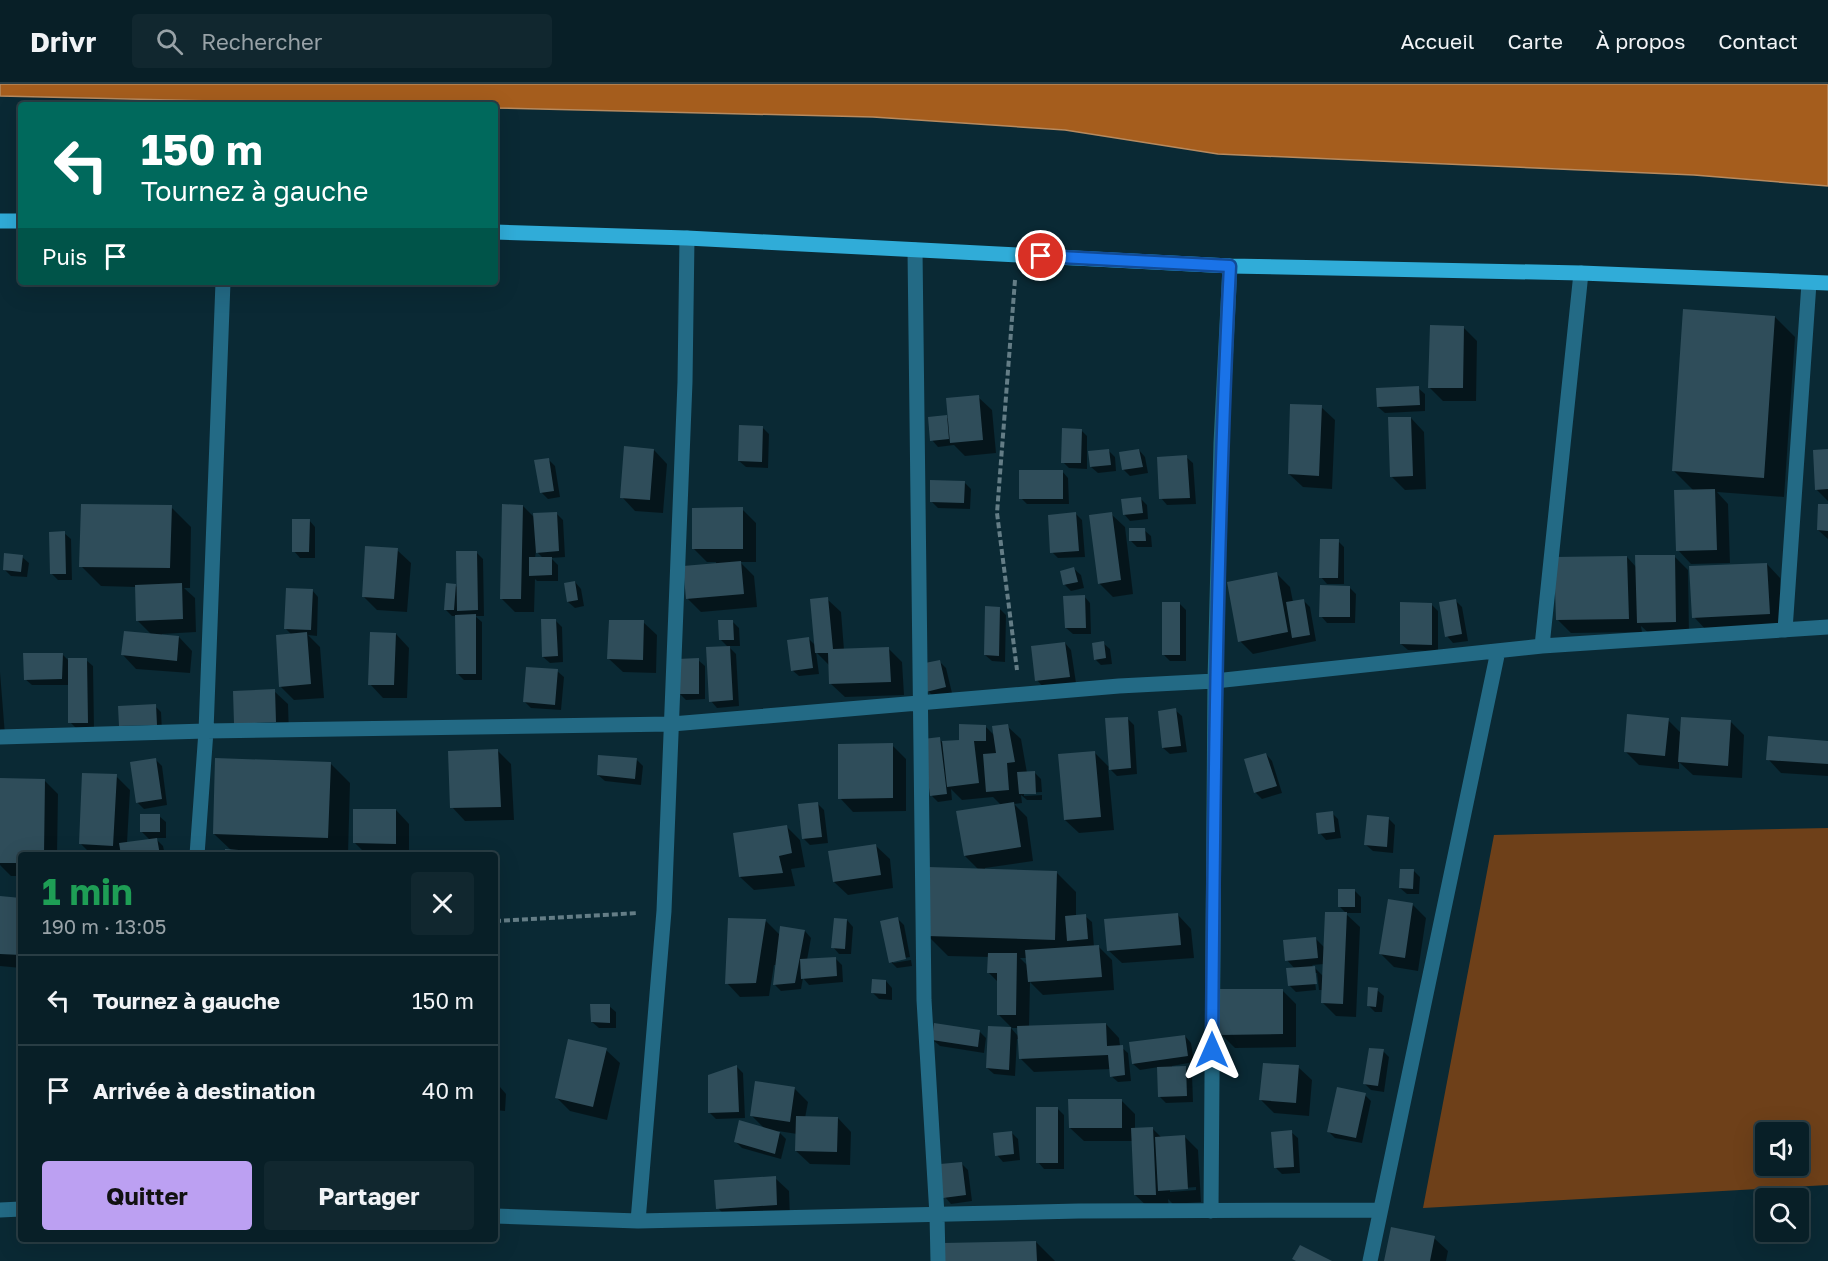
<!DOCTYPE html>
<html lang="fr">
<meta charset="utf-8">
<style>
:root{--surface:#081f27;--page:#11272f;--text:#f1f3f6;--muted:#98a2a7;--line:#293d44;--accent:#bca0f2}
body{margin:0;font-family:"Golos Text",sans-serif;background:var(--page);color:var(--text);height:100vh;display:flex;flex-direction:column;font-size:22px;white-space:nowrap}
*{box-sizing:border-box;margin:0}
p{font-size:20px;color:var(--muted)}
.icon{flex:none;width:33px;height:33px;fill:none;stroke:currentColor;stroke-width:2;stroke-linecap:round;stroke-linejoin:round}
.map{position:relative;flex:1;overflow:hidden}
.panel{position:absolute;left:18px;top:768px;width:480px;height:390px;display:flex;flex-direction:column;background:var(--surface);border-radius:6px;box-shadow:0 6px 24px #0002,0 0 0 2px var(--line)}
.panel>*{flex:none}
.guide{position:absolute;left:18px;top:18px;width:480px;height:183px;border-radius:6px;box-shadow:0 6px 24px #0002,0 0 0 2px var(--line);background:#00695c;color:#fff;overflow:hidden}
.tools{position:absolute;left:1755px;top:1038px;display:grid;gap:12px}
.tools a{display:grid;place-items:center;width:54px;height:54px;border-radius:6px;background:var(--surface);box-shadow:0 6px 24px #0002,0 0 0 2px var(--line);font-size:30px}
.pin{position:absolute;display:grid;place-items:center;width:51px;height:51px;color:#fff;margin:-26px;border:3px solid #fff;border-radius:50%;box-shadow:0 2px 6px #0007}
.me{position:absolute;width:66px;margin:-33px;rotate:0deg;stroke-linejoin:round;filter:drop-shadow(0 0 4px #0008)}
.turn{display:flex;align-items:center;gap:21px;height:126px;padding:0 24px;font-size:27px}
.turn .icon{width:78px;height:78px;stroke-width:2.5}
.turn b{display:block;font-size:42px;line-height:51px}
.then{display:flex;align-items:center;height:57px;padding:0 24px;background:#0003;gap:12px;font-size:22px}
.round{display:grid;place-items:center;flex:none;width:63px;height:63px;border-radius:6px;background:var(--page)}
.headline{display:flex;align-items:center;justify-content:space-between;height:102px;padding:0 24px}
h1{font-size:36px;font-weight:700;line-height:45px;color:#1e9e55}
.button{display:flex;gap:12px;margin-top:auto;padding:12px 24px}
.button a{flex:1;height:69px;border-radius:6px;background:var(--accent);color:#111;font-size:24px;font-weight:700;line-height:69px;text-align:center}
.button a+a{background:var(--page);color:var(--text)}
ul{padding:0;list-style:none}
li{display:flex;align-items:center;gap:18px;height:90px;padding:0 24px;border-top:2px solid var(--line)}
li div{flex:1}
li b{display:block;font-size:22px}
li em{font-style:normal}
header{display:flex;align-items:center;gap:36px;box-sizing:border-box;height:84px;padding:0 30px;background:var(--surface);border-bottom:2px solid var(--line)}
header strong{font-size:28px}
nav{display:flex;gap:33px;margin-inline-start:auto;font-size:21px}
.search{width:420px;height:54px;background:var(--page);display:flex;align-items:center;gap:15px;box-sizing:border-box;padding:0 21px;border-radius:6px;color:var(--muted);font-size:22px}
.map>svg:first-child{display:block}
</style>
<header>
<strong>Drivr</strong>
<div class="search"><svg class="icon" aria-label="search" viewBox="0 0 24 24"><circle cx="10" cy="10" r="6"/><path d="M15 15l6 6"/></svg>Rechercher</div>
<nav><a>Accueil</a><a>Carte</a><a>À propos</a><a>Contact</a></nav>
</header>
<div class="map">
<svg width="1828" height="1177" viewBox="0 0 1828 1177">
<rect width="100%" height="100%" fill="#0a2934"/>
<path fill="#6e4019" fill-rule="evenodd" d="M1828 744V1101L1423 1124 1494 751ZM1766 1048H1798V1082H1766Z"/>
<path fill="#a55d1d" stroke="#b78a5f" stroke-width="1.5" d="M0 0H1828V102L1694 91 1218 70 1065 46 873 33 495 24V21H381L0 12Z"/>
<path fill="#0007" fill-rule="evenodd" d="M1775 233 1795 253 1784 413 1717 408 1728 420 1730 479 1691 480 1678 466 1694 407 1673 386Z
M1463 243 1477 257 1476 317H1443L1429 303Z
M1418 304 1425 310V327L1385 329 1378 323Z
M978 313 992 326 996 369 965 372 954 361 938 363 932 356 946 333 950 336Z
M1321 323 1335 336 1332 405 1303 403 1289 390Z
M1411 334 1424 348 1426 405 1405 406 1391 392Z
M762 343 769 350 768 384 746 383 739 377Z
M1081 346 1087 352V385L1069 384 1063 378Z
M654 366 667 380 663 429 635 427 622 413Z
M1139 366 1145 373 1148 389 1130 392 1123 385Z
M1109 367 1115 373 1116 387 1098 389 1091 383Z
M1828 367V417L1816 405Z
M1186 373 1193 379 1196 420 1167 421 1161 414Z
M548 375 555 382 560 413 548 415 541 408Z
M1062 387 1068 394 1069 420H1027L1021 414Z
M964 398 971 405 970 425 938 424 932 418Z
M1141 415 1147 421 1148 435 1130 437 1124 430Z
M523 422 535 434 556 429 563 436 565 473 551 474 558 481V497H537L535 495 534 528H515L501 514ZM536 467 543 474H535Z
M1828 422V455L1818 446Z
M171 423 191 443 190 504H184L195 514 196 548 162 550V552L179 553 192 567 190 589 136 585 123 571 152 551 138 537 136 503 101 502 81 482Z
M742 425 756 439V478H740L754 492 757 523 701 528 687 514 716 481V478H707L693 464Z
M1076 430 1082 436 1085 473 1058 474 1052 468Z
M1111 430 1125 443 1133 510 1113 513 1099 499Z
M309 436 315 443V474H300L294 467Z
M1144 446 1151 452 1152 463H1137L1131 457Z
M64 449 71 455 72 496H58L51 489Z
M1338 457 1344 463V500H1327L1321 493Z
M397 466 411 479 407 528 377 526 363 512Z
M476 468 483 475 484 532H475L482 538V596H464L458 590 457 532H452L445 525 455 501 458 504Z
M1674 472 1688 486 1689 551 1652 552 1641 542 1642 548 1571 549 1558 536 1627 473 1637 484Z
M22 473 29 479 27 493 11 492 4 485Z
M1767 480 1780 494 1783 543 1707 547 1694 533Z
M1074 485 1081 491 1084 504 1071 507 1065 501Z
M1277 490 1290 503 1293 518 1303 516 1310 523 1316 557 1253 570 1240 557Z
M575 498 581 505 584 522 575 524 568 518Z
M1349 503 1356 510 1355 539H1327L1321 532Z
M312 506 318 513 317 552 308 551 320 563 324 614 294 616 280 602 292 551 285 544Z
M1084 512 1090 519 1091 550H1073L1066 544Z
M827 515 841 528 844 566 889 565 902 578 904 611 845 613 831 600 830 582 816 568 819 590 799 592 792 586 809 555 816 562Z
M1455 516 1462 523 1468 557 1453 559 1447 552Z
M1179 519 1186 526V577H1170L1164 571Z
M1431 520 1438 527V567L1408 566 1401 560Z
M999 524 1006 531 1005 578 992 577 985 571Z
M556 537 562 543 563 578 550 579 543 573Z
M732 537 739 544 740 562H728L736 570 739 622 717 624 711 617 729 564 721 556Z
M643 538 657 551 656 589 623 588 609 575Z
M396 550 409 564 407 614H383L370 600Z
M1065 559 1071 566 1076 599 1043 603 1037 596Z
M1103 559 1110 565 1112 580 1101 581 1095 575Z
M62 570 70 578 86 576 93 582 94 645 76 644 70 638V601H32L25 595Z
M698 576 705 582V615L686 616 679 609Z
M940 578 946 584 952 609 934 613 928 607Z
M557 587 564 593 561 626 531 624 525 618Z
M0 588 5 651H0Z
M274 607 288 620 289 651 249 653Z
M155 622 161 628 162 647 127 648 120 642Z
M1175 626 1182 632 1187 668 1170 670 1163 664Z
M1127 634 1134 641 1137 690 1117 692 1108 683 1114 746 1079 749 1065 736 1094 668 1110 684Z
M1668 636 1681 649 1730 637 1744 651 1742 694 1693 691 1679 678V685L1639 681 1626 668Z
M985 642 995 652 1007 642 1021 655 1027 689H1035L1041 695 1042 708 1024 709V712L1042 711V716H1027L1021 711 1022 719 1014 720 1027 733 1033 777 985 784V786L1056 788 1076 808V833L1085 832 1092 838 1094 863 1098 862 1112 876 1114 906 1043 911 1030 898 1029 943 1106 940 1119 954 1120 962 1128 969 1131 997 1118 998 1111 992V985L1034 988 1020 974 1019 955H1017L1015 992 994 990 987 984 1011 944 1019 953V944H1012L998 930V898L988 888 989 873 948 872 928 852 979 786 965 772 1001 721 993 713 962 716 951 705 952 716 938 718 932 712 939 655 943 659 960 657ZM1020 874H1027L1028 882Z
M1828 658V692L1781 689 1768 675Z
M892 661 906 675V727L853 728 840 714Z
M498 667 511 680 514 736 465 737 452 723Z
M1266 670 1272 677 1282 709 1262 715 1255 708Z
M155 675 162 682 167 721 144 725 137 718Z
M636 675 643 682 641 701 605 697 598 691Z
M330 679 350 699 348 771H227L232 767 214 750Z
M116 692 130 706 127 759 150 756 141 747 159 732 166 738V754H155L163 762 165 771H92L81 760Z
M0 696 45 697 58 710 57 771H21V792H11L0 781Z
M818 720 824 726 828 759 810 761 803 754Z
M396 726 409 740V771H367L355 759Z
M1332 729 1338 735 1341 754 1326 756 1320 749Z
M1388 734 1395 741 1393 769 1373 767 1366 761Z
M786 742 800 756 805 783 791 785 795 802 754 806 740 793Z
M876 762 890 775 893 804 848 811 834 798Z
M1414 787 1420 793 1419 810H1407L1400 804Z
M1354 806 1361 813V829H1346L1340 823Z
M0 814 21 815V884L0 882Z
M1413 821 1426 834 1418 887 1394 883 1381 870Z
M1346 830 1360 843 1356 933 1336 932 1322 918 1323 906H1319L1317 889H1314L1316 906 1296 908 1289 901 1295 885 1287 876 1316 855 1325 864ZM1324 880V893L1312 881Z
M1178 831 1191 845 1194 874 1122 879 1108 866Z
M897 834 904 841 910 873 893 876V879L911 876 912 882 897 884 891 878Z
M847 836 853 843 851 870H839L833 863Z
M766 837 780 851 805 847 811 854 807 876 835 874 842 881 843 898 809 901 803 894 801 905 781 907 775 901 777 881H774L769 912 740 913 727 899Z
M886 897 892 904V916L879 915 873 909Z
M495 905 497 907 496 923H495Z
M1282 906 1296 920V963L1235 964 1221 950Z
M1377 906 1384 912 1382 928H1375L1368 921Z
M609 922 616 928V944H599L592 938Z
M980 948 986 954 984 969 940 962 933 956Z
M1185 952 1191 959 1194 978 1172 982V984L1185 983 1192 990 1193 1018 1166 1019 1160 1013 1159 983 1140 986 1133 980Z
M606 966 620 979 607 1036 570 1027 557 1014Z
M1383 967 1389 973 1384 1008 1371 1006 1365 1000Z
M737 983 743 989 745 1034 716 1035 709 1028Z
M1298 983 1312 996 1309 1032 1274 1029 1261 1016Z
M495 1003H500L506 1010 505 1027 495 1026Z
M794 1004 808 1018 805 1034H838L851 1048 850 1081 810 1080 796 1067 797 1050 778 1047 786 1055 781 1075 742 1064 735 1057 765 1045 752 1032Z
M1365 1011 1371 1017 1362 1059 1335 1054 1328 1047Z
M1121 1016 1135 1030V1045H1153L1162 1054 1185 1053 1198 1066 1201 1118 1173 1120 1168 1115 1169 1124H1149L1135 1111 1133 1057H1084L1070 1044ZM1196 1103V1106L1170 1108V1105Z
M1058 1025 1064 1031V1085H1044L1038 1078Z
M1011 1048 1018 1055 1020 1076 1003 1078 997 1071Z
M1291 1048 1298 1054 1300 1089 1282 1090 1276 1084Z
M962 1080 968 1086 972 1117 951 1120 945 1113Z
M775 1094 789 1107 790 1134 731 1138 718 1124Z
M1434 1154 1448 1167 1446 1177H1385Z
M1036 1158 1055 1177H945Z"/>
<path fill="#2f4d5a" d="M1683 225 1775 232 1764 394 1672 387Z
M1430 241 1464 242 1463 304H1428Z
M1419 302 1420 321 1377 323 1376 304Z
M979 311 983 356 950 359 946 314Z
M1290 320 1322 321 1319 392 1288 390Z
M947 331 949 355 930 357 928 333Z
M1388 333H1411L1413 392 1390 393Z
M739 341 763 342 762 378 738 377Z
M1062 344 1082 345 1081 379H1061Z
M624 362 654 365 650 416 620 414Z
M1109 365 1111 381 1090 383 1088 367Z
M1139 365 1143 383 1122 386 1119 368Z
M1828 365V405L1815 406 1813 366Z
M1187 371 1190 414 1159 415 1157 373Z
M549 374 554 407 540 409 534 376Z
M1019 386H1063V415H1019Z
M930 396 965 397 964 419 930 418Z
M1715 405 1717 466 1676 467 1674 406Z
M1141 413 1143 429 1123 431 1121 415Z
M81 420 172 421 170 484 79 483Z
M502 420 523 421 521 515H500Z
M1818 420H1828V447L1817 446Z
M743 423V465H692V424Z
M557 428 559 467 536 469 533 429Z
M1076 428 1079 467 1050 469 1048 431Z
M1112 428 1121 496 1098 500 1089 431Z
M292 435H310L309 468H292Z
M1129 444H1145L1146 457H1129Z
M65 447 66 490H50L49 448Z
M1320 455H1339L1338 494H1319Z
M365 462 398 464 394 515 362 513Z
M456 467H477L478 526 457 527Z
M4 469 23 471 21 488 3 486Z
M1635 471H1675L1676 538 1637 539Z
M1627 472 1629 535 1556 536 1554 473Z
M529 473H552V491L529 492Z
M741 477 744 510 686 515 683 482Z
M1767 479 1770 530 1692 534 1689 482Z
M1074 483 1078 498 1063 501 1060 487Z
M1277 488 1288 548 1238 558 1227 498Z
M575 497 578 516 567 518 564 499Z
M182 499 183 535 136 537 135 501Z
M446 499 456 500 454 526H444Z
M1320 501 1350 502V533H1319Z
M286 504 313 505 311 546 284 545Z
M1085 511 1086 544H1065L1063 512Z
M828 513 833 565 889 563 891 598 829 600 828 569H815L810 515Z
M1304 515 1310 551 1292 554 1286 518Z
M1456 515 1462 550 1445 553 1439 518Z
M1162 518H1180V571H1162Z
M1400 518 1432 519V561L1400 560Z
M985 522 1000 523 999 572 984 571Z
M476 530V590H456L455 531Z
M541 535H556L558 572 542 573Z
M609 536H644L643 576 607 575Z
M718 536H733L734 556H719Z
M124 547 179 552 177 577 121 571Z
M307 548 311 600 279 603 276 551Z
M370 548 396 549 394 601H368Z
M809 553 813 584 791 587 787 556Z
M1104 557 1106 574 1094 576 1092 559Z
M1065 558 1070 593 1035 597 1031 562Z
M730 562 733 616 709 618 706 563Z
M23 569H63L62 595 24 596Z
M68 574H87L88 639H68Z
M699 574V610H678L677 575Z
M940 576 946 603 926 608 920 580Z
M526 583 558 585 555 621 523 618Z
M275 605 276 638 234 640 233 607Z
M156 620 157 641 119 642 118 622Z
M1176 624 1181 662 1162 664 1158 627Z
M1627 630 1669 634 1665 672 1624 668Z
M1128 633 1131 684 1109 686 1105 634Z
M1681 633 1731 636 1728 682 1678 678Z
M959 640 986 641V657H974L979 699 947 703 942 657 959 656Z
M1008 640 1015 678 1007 679 1009 706 986 708 983 670 996 669 992 642Z
M1768 652 1828 657V680L1766 676Z
M940 653 947 710 930 712 923 655Z
M893 659V714L838 715V660Z
M498 665 501 723 450 724 448 667Z
M1095 667 1101 733 1064 736 1058 670Z
M1266 669 1277 702 1254 709 1244 675Z
M598 671 637 674 635 695 597 691Z
M156 674 162 715 136 719 130 678Z
M215 674 331 678 328 754 213 750Z
M1035 687 1036 710H1019L1017 688Z
M82 689 117 690 113 762 79 760Z
M0 694 45 695 44 771H21V779H0Z
M818 718 822 753 802 755 798 720Z
M1014 718 1021 763 964 772 956 727Z
M353 725H396V760L353 759Z
M1333 727 1335 748 1318 750 1316 729Z
M140 730H160V748H140Z
M1367 731 1389 733 1387 763 1364 761Z
M787 741 792 769 779 772 783 789 739 793 733 749Z
M157 754 160 771H121L119 759Z
M876 760 881 791 833 798 828 767Z
M225 765 268 768V771H225Z
M928 783 1057 787 1055 856 927 852Z
M1400 785H1414L1413 805 1399 804Z
M1338 805H1355V823H1338Z
M0 812 21 814V871L0 870Z
M1388 815 1413 819 1405 874 1379 870Z
M1325 828H1347L1343 920 1321 919Z
M1178 829 1181 861 1107 867 1104 835Z
M1086 830 1088 855 1067 857 1065 832Z
M898 833 906 875 889 879 880 837Z
M728 834 766 835 756 899 725 900Z
M834 834 847 835 845 865 831 864Z
M780 842 805 846 795 899 773 901Z
M1316 853 1318 874 1285 877 1283 856Z
M1099 861 1102 893 1028 898 1025 866Z
M988 869H1017L1016 931H997V889H987Z
M836 873 837 892 801 895 800 875Z
M1315 882 1317 900 1288 902 1286 884Z
M872 895 886 896V910L871 909Z
M1368 903 1378 904 1376 923 1367 922Z
M1219 905H1283V950L1219 951Z
M590 920H610V939L591 938Z
M934 939 980 946 978 963 932 956Z
M1106 939 1107 962 1123 961 1125 991 1110 993 1108 971 1019 975 1017 942Z
M988 942 1011 943 1009 986 986 984Z
M1185 951 1188 972 1132 980 1129 958Z
M568 955 607 964 593 1023 555 1014Z
M1369 964 1384 965 1378 1002 1363 1000Z
M1263 979 1299 981 1296 1019 1259 1016Z
M737 981 739 1028 708 1029V991Z
M1186 982 1187 1012 1158 1013 1157 983Z
M755 997 795 1003 790 1038 750 1032Z
M495 1001 500 1002 499 1022 495 1021Z
M1337 1003 1366 1009 1356 1054 1327 1048Z
M1068 1015H1122V1044H1069Z
M1036 1023H1058V1079H1036Z
M796 1032 838 1033 837 1068 795 1067Z
M739 1036 780 1048 775 1070 734 1058Z
M1153 1043 1156 1111H1134L1131 1044Z
M1292 1046 1294 1083 1274 1084 1271 1048Z
M1012 1047 1014 1070 995 1072 993 1049Z
M1185 1051 1188 1105 1158 1107 1155 1053Z
M962 1078 966 1111 943 1114 940 1080Z
M776 1092 777 1121 716 1125 714 1096Z
M1391 1143 1435 1152 1430 1177H1384Z
M1036 1157 1037 1177H944L943 1159Z
M1300 1161 1332 1177H1296L1292 1175Z"/>
<g fill="none" stroke-linecap="round" stroke-linejoin="round">
<path stroke="#647d86" stroke-width="4" stroke-dasharray="6 3" stroke-linecap="butt" d="M1015 196 997 429 1017 586
M495 837 638 829"/>
<path stroke="#236a85" stroke-width="15" d="M915 166 924 916 937 1131 938 1177
M1785 546 1809 199
M1542 562 1581 189
M0 653 206 647 672 640 1119 602 1215 597 1542 562 1828 543
M197 771 206 647 223 198
M0 1126 21 1125
M1211 1127 1215 597 1221 359 1230 182
M495 1132 638 1137 1079 1127 1380 1126
M638 1137 664 827 685 298 687 154
M1370 1177 1498 567"/>
<path stroke="#30acd8" stroke-width="15" d="M0 137H21
M495 148 687 154 1230 182 1581 189 1828 199"/>
</g>
<g fill="none" stroke-linecap="round" stroke-linejoin="round">
<defs>
<path id="route" d="M1041 172 1230 182C1217 443 1214 704 1212 966"/>
</defs>
<use href="#route" stroke="#114b97" stroke-width="15"/>
<use href="#route" stroke="#1a73e8" stroke-width="10"/>
</g>
</svg>
<div class="tools">
<a><svg class="icon" aria-label="sound" viewBox="0 0 24 24"><path d="M4 9h4l5-4v14l-5-4H4zM17 9q2 3 0 6"/></svg></a>
<a><svg class="icon" aria-label="search" viewBox="0 0 24 24"><circle cx="10" cy="10" r="6"/><path d="M15 15l6 6"/></svg></a>
</div>
<div class="pin" style="left:1041px;top:172px;background:#d93025"><svg class="icon" aria-label="arrive" viewBox="0 0 24 24"><path d="M6 21V4h12l-3 4 3 4H6"/></svg></div>
<svg class="me" style="left:1212px;top:966px" viewBox="-20 -20 40 40"><path d="M0-17L14 15 0 8-14 15z" fill="#1a73e8" stroke="#fff" stroke-width="4"/></svg>
<div class="guide">
<div class="turn"><svg class="icon" aria-label="left" viewBox="0 0 24 24"><path d="M17 20v-9H6M10 6l-5 5 5 5"/></svg><div><b>150 m</b>Tournez à gauche</div></div>
<div class="then">Puis<svg class="icon" aria-label="arrive" viewBox="0 0 24 24"><path d="M6 21V4h12l-3 4 3 4H6"/></svg></div>
</div>
<section class="panel">
<div class="headline"><div><h1>1 min</h1><p>190 m · 13:05</p></div><a class="round"><svg class="icon" aria-label="close" viewBox="0 0 24 24"><path d="M6 6l12 12M18 6L6 18"/></svg></a></div>
<ul>
<li><svg class="icon" aria-label="left" viewBox="0 0 24 24"><path d="M17 20v-9H6M10 6l-5 5 5 5"/></svg><div><b>Tournez à gauche</b></div><em>150 m</em></li>
<li><svg class="icon" aria-label="arrive" viewBox="0 0 24 24"><path d="M6 21V4h12l-3 4 3 4H6"/></svg><div><b>Arrivée à destination</b></div><em>40 m</em></li>
</ul>
<div class="button"><a>Quitter</a><a>Partager</a></div>
</section>
</div>
